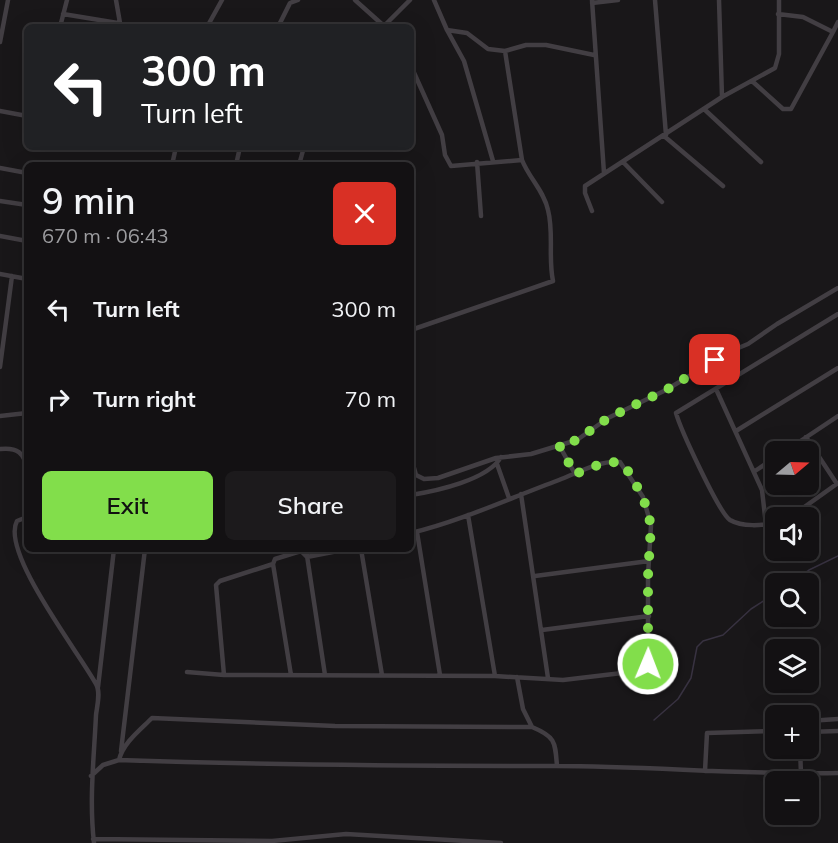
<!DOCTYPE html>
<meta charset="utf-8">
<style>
:root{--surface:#131113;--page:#1c1a1c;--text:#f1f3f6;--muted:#9d9da0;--line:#323133;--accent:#82de4b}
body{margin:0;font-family:Mulish,sans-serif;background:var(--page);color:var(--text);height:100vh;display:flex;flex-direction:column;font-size:22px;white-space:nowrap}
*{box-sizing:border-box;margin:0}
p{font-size:20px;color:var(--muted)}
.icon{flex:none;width:33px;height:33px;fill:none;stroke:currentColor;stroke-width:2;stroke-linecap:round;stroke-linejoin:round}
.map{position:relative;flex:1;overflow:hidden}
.side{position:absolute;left:24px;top:162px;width:390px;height:390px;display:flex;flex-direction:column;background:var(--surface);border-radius:9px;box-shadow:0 6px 24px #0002,0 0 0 2px var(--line)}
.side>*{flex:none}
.banner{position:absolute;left:24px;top:24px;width:390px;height:126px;border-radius:9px;box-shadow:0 6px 24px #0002,0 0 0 2px var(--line);background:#202124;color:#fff;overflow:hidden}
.needle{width:39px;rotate:71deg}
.tools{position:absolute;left:765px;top:441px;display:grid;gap:12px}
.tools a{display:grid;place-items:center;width:54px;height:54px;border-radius:9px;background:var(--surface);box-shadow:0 6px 24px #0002,0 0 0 2px var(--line);font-size:30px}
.pin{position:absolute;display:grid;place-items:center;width:51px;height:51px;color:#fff;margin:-26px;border-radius:12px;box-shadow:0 3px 9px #0006}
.me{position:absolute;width:66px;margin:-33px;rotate:1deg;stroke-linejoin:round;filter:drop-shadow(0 0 4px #0008)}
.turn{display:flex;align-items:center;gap:21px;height:126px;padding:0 18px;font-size:27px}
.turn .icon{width:78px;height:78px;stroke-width:2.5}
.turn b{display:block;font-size:42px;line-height:51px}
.round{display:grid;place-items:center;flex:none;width:63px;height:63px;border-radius:9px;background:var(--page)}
.head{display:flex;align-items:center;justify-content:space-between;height:102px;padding:0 18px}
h1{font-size:36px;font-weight:600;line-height:45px}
.action{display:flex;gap:12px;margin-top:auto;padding:12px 18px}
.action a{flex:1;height:69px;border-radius:9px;background:var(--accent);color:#111;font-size:24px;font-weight:600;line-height:69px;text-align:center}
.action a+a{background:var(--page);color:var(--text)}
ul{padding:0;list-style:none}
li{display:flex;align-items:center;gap:18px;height:90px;padding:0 18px}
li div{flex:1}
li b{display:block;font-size:22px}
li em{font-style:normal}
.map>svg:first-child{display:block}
</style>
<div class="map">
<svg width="838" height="843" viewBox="0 0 838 843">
<rect width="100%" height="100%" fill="#191719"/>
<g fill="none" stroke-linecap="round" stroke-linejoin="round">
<path stroke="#383241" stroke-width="1.5" d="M789 584 809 570 838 556
M654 720 678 699 691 678 697 647 703 641 723 635 751 609 776 593"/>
<path stroke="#423e43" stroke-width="4.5" d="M116 0 120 23
M355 0 384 26 410 0
M434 0 447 30 467 33 488 49 505 51 526 45H546L594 55
M592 0 604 173
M655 0 666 135
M592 3 618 0
M63 14 142 27
M60 27 67 0
M207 27 222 0
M278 27 290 3 298 0
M447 30 464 61 493 161
M833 32 838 22
M0 42 8 0
M411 66 442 135 445 155 451 166 522 160 505 51
M752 81 783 109H791L833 32 803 17 778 14
M722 97 775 68 779 54V0
M704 109 761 162
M0 111 27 116
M664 136 723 186
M477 162 481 216
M623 162 662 202
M172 165 176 147
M236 165 240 147
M299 165 304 147
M0 168 27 173
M0 201 27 205
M592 211 585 193V186L722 97 719 0
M0 236 27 241
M0 274 27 279
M411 330 553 281C548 258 554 233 548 210 544 191 529 178 522 160
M0 367 12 276
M716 389 762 490 766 525
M0 416 27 413
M736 431 838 368
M806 437 837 484
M559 445 575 474
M0 449C17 447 25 453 27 470
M784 452 838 416
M411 457 416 475 424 479 438 478 496 458 531 454 577 440 608 418 666 390 731 351 748 344 777 324 838 288
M497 464 509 498
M755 471 776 457
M521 494 548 678
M411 495C436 491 488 480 501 457
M468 515 495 676
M27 517 17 521C0 552 80 654 96 684 101 692 97 706 96 715 94 758 89 800 94 843
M789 518 838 483
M776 522C763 526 742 527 730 520 719 513 680 428 676 413L838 314
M417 532 440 675
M306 549 325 675
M361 549 382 675
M273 564 291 675
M535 576 649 561
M542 630 649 616
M187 672 224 675 495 676 563 680 639 671 648 664V576L651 525 643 497 620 462C600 460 577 473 559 480 510 498 461 521 411 533
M224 675 216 585 220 581 273 564 275 559 301 551 307 557 348 549
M517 677 523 709 532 727
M98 687 114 549
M808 721 838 719
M808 732 838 731
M800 748 801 774
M121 751 145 549
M119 760C265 765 410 766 556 766 650 766 744 775 838 773
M705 771 707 733 776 731
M91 776 103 765 119 760C123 743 140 730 152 718L335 726 532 727C556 737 555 742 557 766
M93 839 272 841 346 834 501 843"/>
</g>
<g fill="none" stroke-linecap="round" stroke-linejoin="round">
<path stroke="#82de4b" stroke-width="10" stroke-dasharray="0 18" d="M648 664V576L651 525 643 497 625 466C612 456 589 469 575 474L559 445 577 440 608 418 666 390 715 360"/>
</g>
</svg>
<div class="tools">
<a><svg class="needle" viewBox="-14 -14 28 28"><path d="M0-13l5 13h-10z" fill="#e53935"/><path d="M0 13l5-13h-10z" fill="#9d9da0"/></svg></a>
<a><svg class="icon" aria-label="sound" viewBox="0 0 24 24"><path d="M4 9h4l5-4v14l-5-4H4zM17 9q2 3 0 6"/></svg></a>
<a><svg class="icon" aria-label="search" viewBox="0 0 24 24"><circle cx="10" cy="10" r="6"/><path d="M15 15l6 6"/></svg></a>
<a><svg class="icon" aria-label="layers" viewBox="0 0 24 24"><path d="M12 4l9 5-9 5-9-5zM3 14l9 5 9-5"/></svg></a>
<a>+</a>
<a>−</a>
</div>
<div class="pin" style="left:715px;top:360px;background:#d93025"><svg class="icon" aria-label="arrive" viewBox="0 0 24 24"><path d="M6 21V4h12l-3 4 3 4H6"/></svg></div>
<svg class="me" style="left:648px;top:664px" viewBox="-20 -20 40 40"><circle r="17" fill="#82de4b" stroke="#fff" stroke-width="3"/><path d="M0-11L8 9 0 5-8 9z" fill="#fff"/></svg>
<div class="banner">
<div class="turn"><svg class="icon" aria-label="left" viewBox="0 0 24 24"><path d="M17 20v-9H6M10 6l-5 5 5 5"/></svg><div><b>300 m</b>Turn left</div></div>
</div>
<section class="side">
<div class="head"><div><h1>9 min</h1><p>670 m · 06:43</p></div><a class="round" style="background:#d93025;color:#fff"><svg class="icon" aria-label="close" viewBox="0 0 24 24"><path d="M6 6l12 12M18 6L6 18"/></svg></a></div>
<ul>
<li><svg class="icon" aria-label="left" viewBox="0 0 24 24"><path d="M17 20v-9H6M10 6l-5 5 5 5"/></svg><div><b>Turn left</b></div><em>300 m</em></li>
<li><svg class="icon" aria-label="right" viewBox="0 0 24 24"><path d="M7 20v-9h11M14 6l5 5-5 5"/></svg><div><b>Turn right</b></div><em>70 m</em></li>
</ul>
<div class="action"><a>Exit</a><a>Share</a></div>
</section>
</div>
